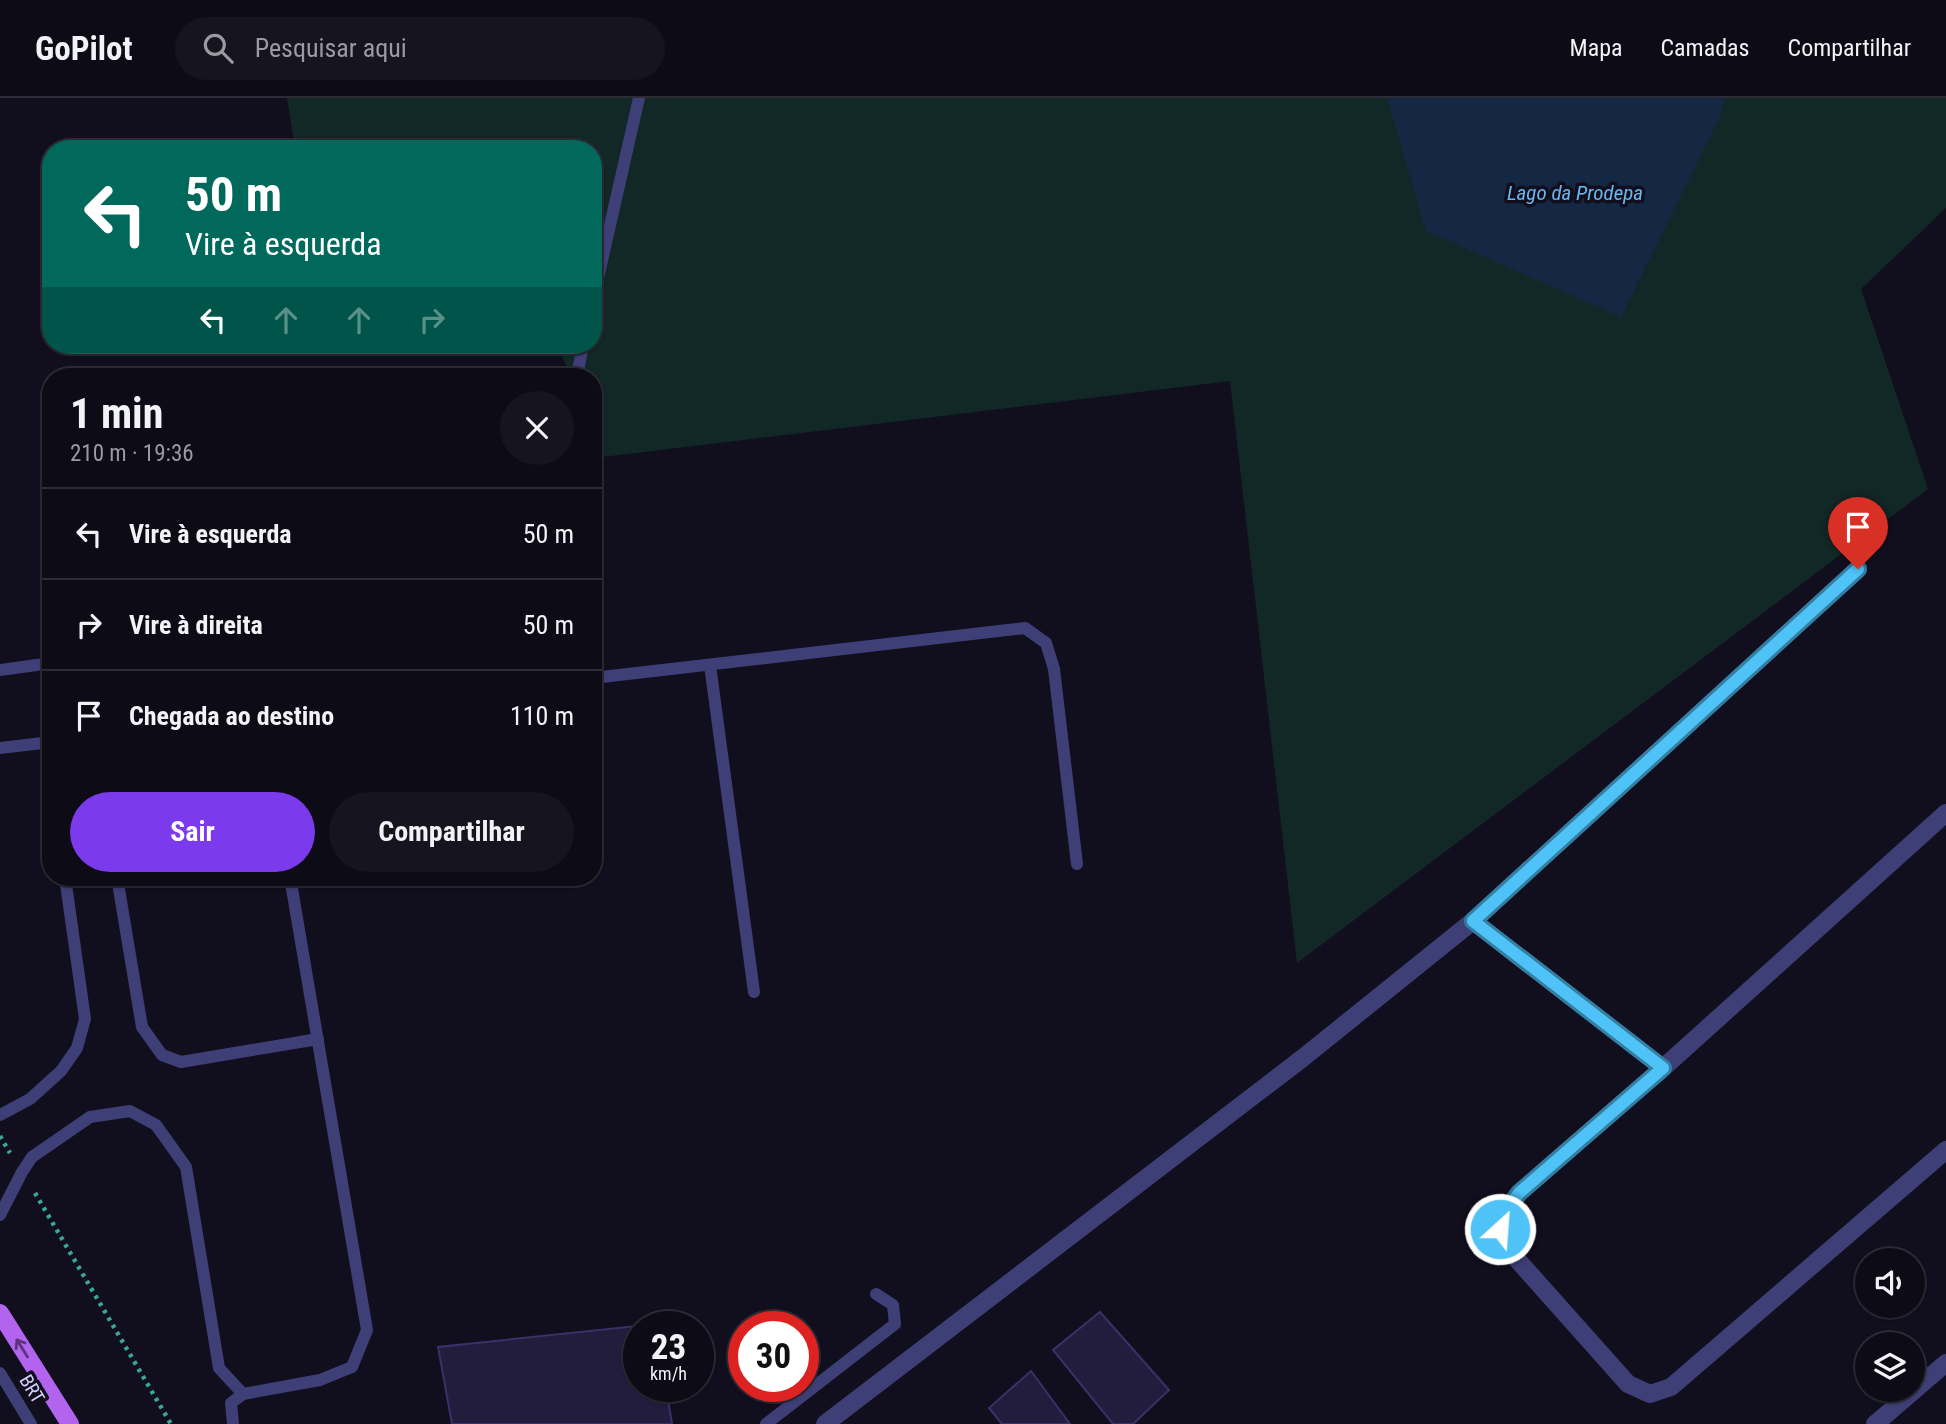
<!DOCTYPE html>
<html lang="pt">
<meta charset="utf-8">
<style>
:root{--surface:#0d0b16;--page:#16141f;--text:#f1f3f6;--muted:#9a9ba1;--line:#2d2b35;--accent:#7c3aed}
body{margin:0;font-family:"Roboto Condensed",sans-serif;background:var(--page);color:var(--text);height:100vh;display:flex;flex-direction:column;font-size:26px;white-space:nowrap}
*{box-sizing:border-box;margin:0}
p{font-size:23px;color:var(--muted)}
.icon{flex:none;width:38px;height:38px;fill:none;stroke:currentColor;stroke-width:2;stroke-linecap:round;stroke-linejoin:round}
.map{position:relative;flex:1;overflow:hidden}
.panel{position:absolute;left:42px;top:270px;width:560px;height:518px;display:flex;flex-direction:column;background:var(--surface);border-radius:28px;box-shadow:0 2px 5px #0004,0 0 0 2px var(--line)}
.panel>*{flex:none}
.hud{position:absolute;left:42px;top:42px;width:560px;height:214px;border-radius:28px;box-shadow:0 2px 5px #0004,0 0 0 2px var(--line);background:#00695c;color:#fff;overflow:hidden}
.controls{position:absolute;left:1855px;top:1150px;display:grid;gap:14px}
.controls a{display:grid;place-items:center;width:70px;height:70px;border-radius:50%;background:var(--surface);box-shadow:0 2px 5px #0004,0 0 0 2px var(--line);font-size:35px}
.speed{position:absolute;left:623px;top:1213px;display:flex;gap:14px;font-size:35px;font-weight:700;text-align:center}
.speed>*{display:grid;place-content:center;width:91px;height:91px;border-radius:50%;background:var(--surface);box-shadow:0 2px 5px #0004,0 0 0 2px var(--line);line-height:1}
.speed small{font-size:18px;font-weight:400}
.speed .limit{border:10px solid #d22;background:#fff;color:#111}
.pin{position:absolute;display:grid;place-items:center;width:60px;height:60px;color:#fff;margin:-72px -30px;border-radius:50% 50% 50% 0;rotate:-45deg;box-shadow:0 0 7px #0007}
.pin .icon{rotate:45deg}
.me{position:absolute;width:77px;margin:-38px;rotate:26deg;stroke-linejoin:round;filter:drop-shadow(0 0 5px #0008)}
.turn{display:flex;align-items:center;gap:24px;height:147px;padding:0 28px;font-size:32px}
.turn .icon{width:91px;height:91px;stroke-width:2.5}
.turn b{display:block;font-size:49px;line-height:60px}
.lanes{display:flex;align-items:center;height:66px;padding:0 28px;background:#0003;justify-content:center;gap:35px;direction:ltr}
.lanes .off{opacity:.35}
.round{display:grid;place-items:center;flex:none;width:74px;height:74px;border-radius:37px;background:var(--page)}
.overview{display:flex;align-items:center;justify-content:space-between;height:119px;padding:0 28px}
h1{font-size:42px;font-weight:700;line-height:52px}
.button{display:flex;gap:14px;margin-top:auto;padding:14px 28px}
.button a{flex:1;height:80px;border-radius:42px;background:var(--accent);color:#fff;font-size:28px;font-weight:700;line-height:80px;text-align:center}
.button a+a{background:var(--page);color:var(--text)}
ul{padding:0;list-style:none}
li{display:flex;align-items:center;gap:21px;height:91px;padding:0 28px;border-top:2px solid var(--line)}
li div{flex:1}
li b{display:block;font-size:26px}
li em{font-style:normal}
header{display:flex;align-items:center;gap:42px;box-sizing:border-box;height:98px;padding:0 35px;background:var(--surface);border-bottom:2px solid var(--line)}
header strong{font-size:33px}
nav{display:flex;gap:38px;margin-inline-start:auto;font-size:24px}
.search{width:490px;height:63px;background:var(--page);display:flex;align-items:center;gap:18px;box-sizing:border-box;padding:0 24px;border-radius:38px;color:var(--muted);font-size:26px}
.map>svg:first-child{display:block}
</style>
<header>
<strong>GoPilot</strong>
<div class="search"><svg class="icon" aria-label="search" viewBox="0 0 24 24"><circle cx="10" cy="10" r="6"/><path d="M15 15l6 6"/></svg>Pesquisar aqui</div>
<nav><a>Mapa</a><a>Camadas</a><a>Compartilhar</a></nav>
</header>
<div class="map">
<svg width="1946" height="1326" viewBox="0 0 1946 1326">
<rect width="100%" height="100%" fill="#110f1e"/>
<path fill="#122826" d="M287 0H1946V110L1861 191 1928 391 1297 865 1230 283 602 359 593 336V278H570L558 247H593V51H295Z"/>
<path fill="#142843" d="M1387 0H1725L1720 19 1621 219 1426 133Z"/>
<path fill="#221d3d" stroke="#393167" stroke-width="2" d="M1100 1214 1169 1292 1133 1326H1113L1053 1252Z
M656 1226 657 1228H639V1288H666L672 1326H452L438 1249Z
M1031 1273 1070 1326H1002L989 1310Z"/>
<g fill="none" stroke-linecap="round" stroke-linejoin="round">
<path stroke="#3aa599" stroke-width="4.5" stroke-dasharray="3.5 5" stroke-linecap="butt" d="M0 1038 10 1055
M35 1095 171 1326"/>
<path stroke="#3f3f78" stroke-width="12" d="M593 202 639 0
M577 278 583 247
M710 567 754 894
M0 572 51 565
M593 580 1025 530 1046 545 1054 571 1077 766
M45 645 51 684
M0 650 51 644
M117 779 142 929 162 957 181 964 318 941
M0 1017 30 1001 61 973 77 950 85 921 65 779
M0 1117 22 1074 32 1059 90 1019 130 1013 156 1027 186 1069 219 1270 243 1296
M0 1275 31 1326
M233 1326 231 1305 243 1296 320 1282 352 1269 367 1232 290 779
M766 1326 895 1226 893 1207 876 1196"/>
<path stroke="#3f3f78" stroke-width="18" d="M1946 715 1663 970 1519 1095C1503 1116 1497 1122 1506 1149L1628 1286 1650 1296 1671 1289 1946 1052
M1473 823 1663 970
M825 1326 1304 959 1473 823 1858 471
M1875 1326 1946 1265"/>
<path stroke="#b364ee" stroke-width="18" d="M0 1215 70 1326"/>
</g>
<defs><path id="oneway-shaft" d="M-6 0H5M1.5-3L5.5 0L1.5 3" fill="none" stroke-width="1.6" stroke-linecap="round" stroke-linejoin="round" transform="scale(1.75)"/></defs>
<use stroke="#5a357c" href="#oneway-shaft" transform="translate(22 1250) rotate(-122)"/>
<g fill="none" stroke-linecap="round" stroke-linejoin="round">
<defs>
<path id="route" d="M1500 1131 1505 1114 1519 1095 1663 970 1473 823 1858 471"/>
</defs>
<use href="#route" stroke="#337fa1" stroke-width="18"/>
<use href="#route" stroke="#4fc3f7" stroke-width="12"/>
</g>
<g text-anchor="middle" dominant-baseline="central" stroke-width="7" stroke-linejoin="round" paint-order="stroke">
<g font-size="19" fill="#d4d1fa" stroke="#110f1e">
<text transform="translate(32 1291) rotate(59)">BRT</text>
</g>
<g font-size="21" font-style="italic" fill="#6ab8ef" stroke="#110f1e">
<text x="1575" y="95">Lago da Prodepa</text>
</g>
</g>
</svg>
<div class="controls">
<a><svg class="icon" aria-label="sound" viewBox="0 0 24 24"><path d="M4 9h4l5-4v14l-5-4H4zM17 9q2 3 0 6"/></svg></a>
<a><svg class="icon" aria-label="layers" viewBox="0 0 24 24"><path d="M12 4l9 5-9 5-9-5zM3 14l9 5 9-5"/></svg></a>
</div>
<div class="speed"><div>23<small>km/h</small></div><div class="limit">30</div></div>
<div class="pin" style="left:1858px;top:471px;background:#d93025"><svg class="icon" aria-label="arrive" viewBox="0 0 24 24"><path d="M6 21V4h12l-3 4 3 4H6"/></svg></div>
<svg class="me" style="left:1500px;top:1131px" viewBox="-20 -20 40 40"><circle r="17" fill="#4fc3f7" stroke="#fff" stroke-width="3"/><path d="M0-11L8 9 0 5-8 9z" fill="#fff"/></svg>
<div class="hud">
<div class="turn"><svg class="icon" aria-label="left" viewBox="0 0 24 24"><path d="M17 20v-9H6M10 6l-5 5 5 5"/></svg><div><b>50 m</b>Vire à esquerda</div></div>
<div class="lanes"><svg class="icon" aria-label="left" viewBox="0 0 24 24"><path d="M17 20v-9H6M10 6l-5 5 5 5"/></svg><svg class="icon off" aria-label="ahead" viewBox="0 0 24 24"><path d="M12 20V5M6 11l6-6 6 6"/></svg><svg class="icon off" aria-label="ahead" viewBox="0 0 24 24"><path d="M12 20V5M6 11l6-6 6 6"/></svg><svg class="icon off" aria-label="right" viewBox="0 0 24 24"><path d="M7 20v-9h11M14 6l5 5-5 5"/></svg></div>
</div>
<section class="panel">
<div class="overview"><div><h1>1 min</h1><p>210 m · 19:36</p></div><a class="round"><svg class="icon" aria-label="close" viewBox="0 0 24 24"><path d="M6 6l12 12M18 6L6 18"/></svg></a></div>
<ul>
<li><svg class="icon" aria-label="left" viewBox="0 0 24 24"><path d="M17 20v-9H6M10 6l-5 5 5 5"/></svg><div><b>Vire à esquerda</b></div><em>50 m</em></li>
<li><svg class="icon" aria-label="right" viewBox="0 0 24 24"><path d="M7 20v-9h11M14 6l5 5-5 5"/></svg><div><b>Vire à direita</b></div><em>50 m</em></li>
<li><svg class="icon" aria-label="arrive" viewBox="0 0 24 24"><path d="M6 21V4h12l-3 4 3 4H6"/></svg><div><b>Chegada ao destino</b></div><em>110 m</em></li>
</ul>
<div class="button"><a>Sair</a><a>Compartilhar</a></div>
</section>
</div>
